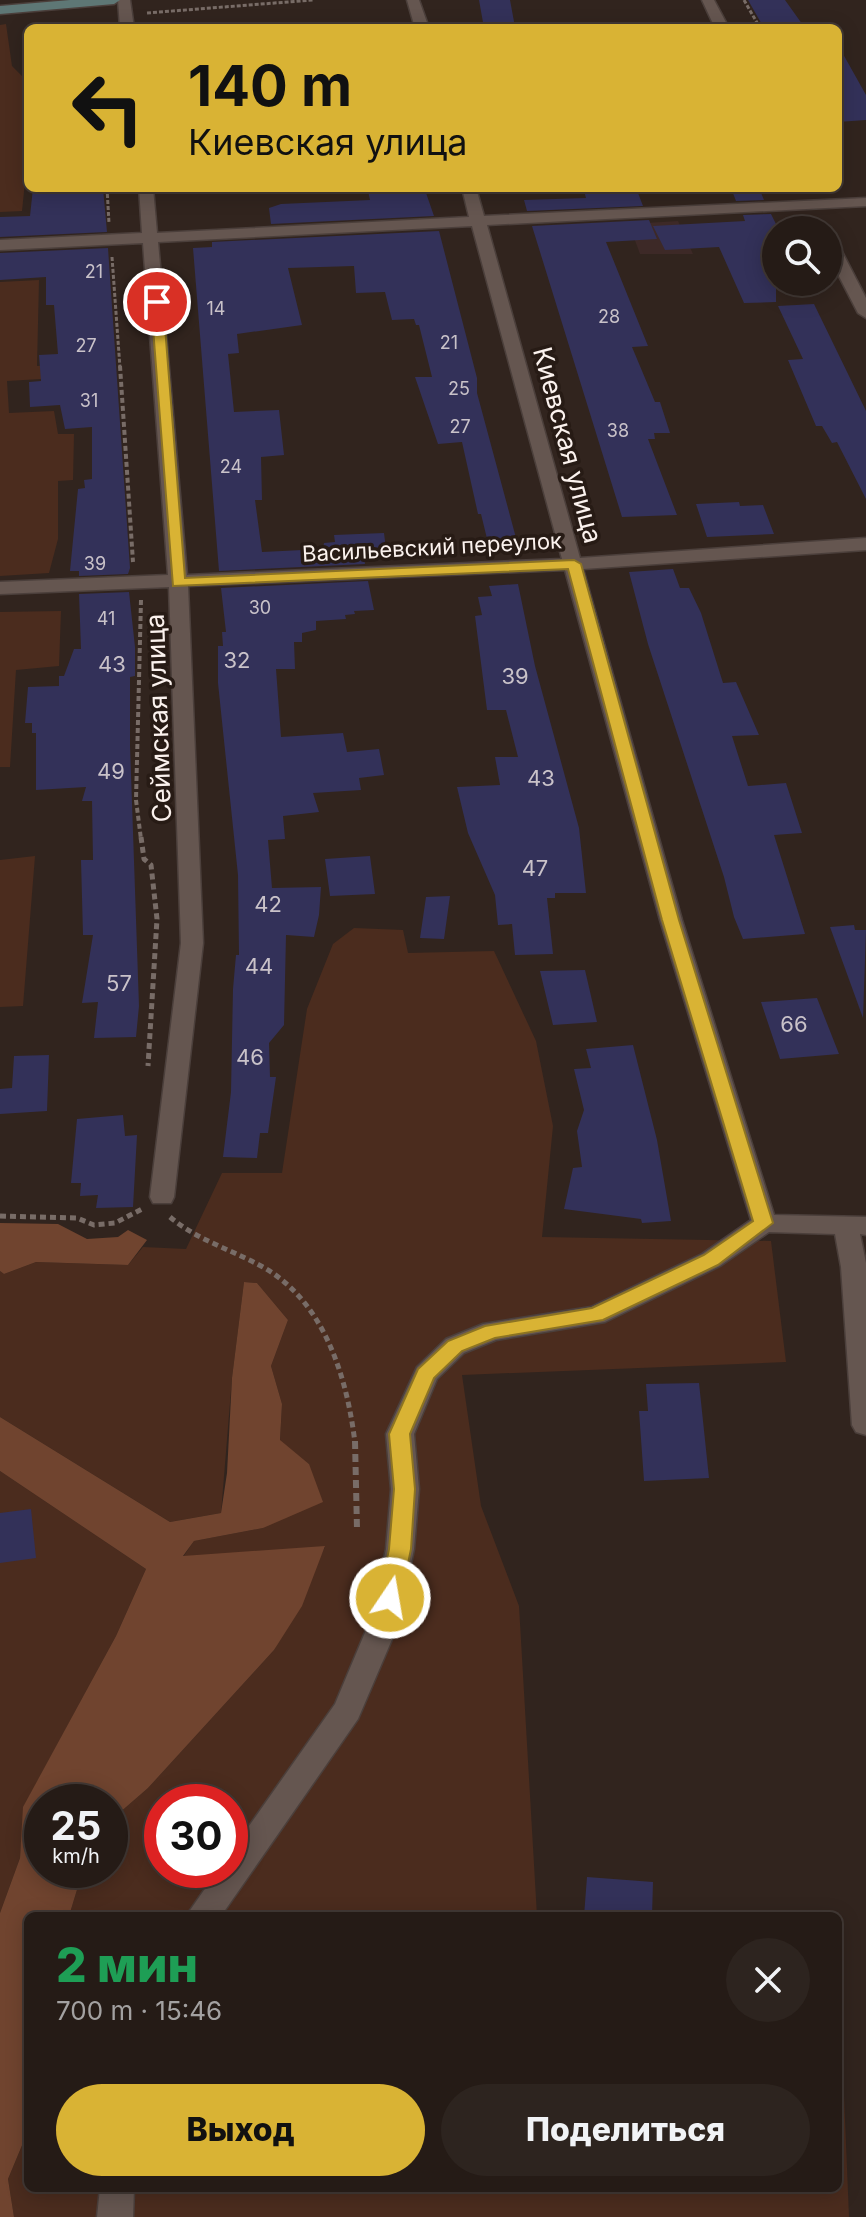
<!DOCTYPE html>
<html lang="ru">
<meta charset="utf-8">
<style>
:root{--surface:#251b16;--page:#2d241f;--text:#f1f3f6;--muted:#a3a1a1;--line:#423935;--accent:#d9b334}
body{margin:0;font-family:Inter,sans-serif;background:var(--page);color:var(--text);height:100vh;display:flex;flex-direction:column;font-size:30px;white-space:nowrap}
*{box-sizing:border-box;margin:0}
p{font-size:26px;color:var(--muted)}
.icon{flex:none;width:44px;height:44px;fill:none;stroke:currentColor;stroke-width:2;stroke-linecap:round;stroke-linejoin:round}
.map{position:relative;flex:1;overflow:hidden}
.sheet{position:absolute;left:24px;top:1912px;width:818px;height:280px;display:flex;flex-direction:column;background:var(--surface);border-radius:12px;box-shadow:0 4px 20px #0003,0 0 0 2px var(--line)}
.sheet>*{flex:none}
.guide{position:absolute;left:24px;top:24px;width:818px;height:168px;border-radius:12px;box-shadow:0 4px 20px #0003,0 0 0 2px var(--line);background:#d9b334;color:#111;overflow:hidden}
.buttons{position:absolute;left:762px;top:216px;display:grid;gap:16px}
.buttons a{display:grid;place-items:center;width:80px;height:80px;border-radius:50%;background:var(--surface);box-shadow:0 4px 20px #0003,0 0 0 2px var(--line);font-size:40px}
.speed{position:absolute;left:24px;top:1784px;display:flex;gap:16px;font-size:40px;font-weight:700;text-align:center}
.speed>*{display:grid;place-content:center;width:104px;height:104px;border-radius:50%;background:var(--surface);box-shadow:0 4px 20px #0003,0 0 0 2px var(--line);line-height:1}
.speed small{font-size:20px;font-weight:400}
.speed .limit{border:12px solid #d22;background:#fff;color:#111}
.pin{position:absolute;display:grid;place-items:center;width:68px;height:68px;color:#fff;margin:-34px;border:4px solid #fff;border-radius:50%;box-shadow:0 2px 8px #0007}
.me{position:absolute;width:88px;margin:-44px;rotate:12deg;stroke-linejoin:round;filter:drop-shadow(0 0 6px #0008)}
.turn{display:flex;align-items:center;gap:28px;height:168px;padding:0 32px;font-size:36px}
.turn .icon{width:104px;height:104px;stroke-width:2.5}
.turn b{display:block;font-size:56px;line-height:68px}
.round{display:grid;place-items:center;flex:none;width:84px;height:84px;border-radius:42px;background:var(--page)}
.overview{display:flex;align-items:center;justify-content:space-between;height:136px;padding:0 32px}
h1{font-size:48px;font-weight:800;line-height:60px;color:#1e9e55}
.cta{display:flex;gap:16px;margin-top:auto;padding:16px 32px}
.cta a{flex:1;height:92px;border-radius:48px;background:var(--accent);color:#111;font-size:32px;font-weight:800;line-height:92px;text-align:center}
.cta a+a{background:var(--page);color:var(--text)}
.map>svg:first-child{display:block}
</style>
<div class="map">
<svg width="866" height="2217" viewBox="0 0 866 2217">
<rect width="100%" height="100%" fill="#31241e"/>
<path fill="#3d2927" d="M678 221 693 254H640L629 224Z"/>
<path fill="#4b2c1e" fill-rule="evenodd" d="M6 24 12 66 25 79 28 98V182H25L22 211 0 212V25Z
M39 280 37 366 90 363 92 376 7 381 9 413 54 411 58 434H74L73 480 58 481V539L49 573 0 576V282Z
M61 611 59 666 16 670 10 767H0V612Z
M35 856 23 1006 0 1007V860Z
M354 928 403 930 408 953 494 951 536 1041 553 1126 542 1237 771 1241 786 1362 462 1375 481 1506 519 1606 537 1916H69L83 1870H110V1821L148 1788 274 1650 325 1547 183 1557 194 1541 263 1528 309 1464 280 1441 282 1404 271 1366 288 1320 257 1283 244 1282 232 1378 221 1513 170 1522 0 1417V1271L4 1274 36 1262 128 1265 143 1247 186 1249 222 1173H282L307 1009 333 944ZM162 1802H230V1870H162Z
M0 1471 146 1569 116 1636 24 1806 20 1858 0 1913Z
M838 2094 844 2095 849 2217H14L8 2179 28 2131V2188H838Z"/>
<path fill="#70442f" d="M0 1223 58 1224 87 1239 118 1237 128 1230 147 1240 128 1265 36 1262 4 1274 0 1271Z
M244 1282 257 1283 288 1320 271 1366 282 1404 280 1440 309 1464 323 1502 263 1528 194 1541 183 1556 325 1546 302 1606 274 1650 148 1788 110 1821V1802H42V1870H83L69 1916H28V2131L8 2179 14 2217H0V1913L20 1858 23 1807 116 1636 146 1569 0 1471V1417L170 1522 221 1513 227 1473 232 1378Z"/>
<path fill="#333159" d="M479 0H510L515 27 484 28Z
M748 0H785L805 28H764Z
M838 45 866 95V120L838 122Z
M33 188H103L107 232 0 237V217L30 216Z
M731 188H759L764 200 736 201Z
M425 190 434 216 271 224 269 208 281 204 370 200 368 191Z
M612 190 613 194 638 193 643 206 527 211 524 200 586 198 584 191Z
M771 214 776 224V302L744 303 719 247 665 250 653 226 745 221 743 215Z
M649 220 657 239 606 242 648 346 632 347 655 402H660L670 433H654L655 439H648L677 515 622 517 532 226Z
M439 231 477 378V393L519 549 490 551 481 514H478L462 442 438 444 415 377H432L419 325H416L414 319 392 320 385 292 356 293 354 266 288 268 302 325 237 334 239 353 228 354 234 412 279 410 284 455 261 457 262 500H255L262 552 323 549 324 543 335 542 334 535 384 533 387 557 364 558 365 564 219 571 193 248 212 247V242Z
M108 248 130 568 128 574 79 576V571H70L78 489 85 488 84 480 92 479V427L65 429 60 405 30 407 29 382 41 381 39 355 58 354 54 305H46V277L0 280V253Z
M814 304 866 411V499L837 442 832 443 822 426H816L788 360 803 359 778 306Z
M739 502 740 506 763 505 774 534 707 537 696 504Z
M673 569 680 588H689L701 613 723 683 736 682 759 735 732 736 748 786 786 783 802 833 774 835 805 934 743 939 734 917 724 877 648 644 629 572Z
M368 581 374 610 354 611 355 614 345 615 346 619 316 621V630L302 633V642H294L295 669H276L281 737 343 733 347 752 379 749 384 775 359 778 361 790 313 793 319 812 283 816 285 839 268 840 272 888 321 887 319 915 314 937 286 935 284 1025 269 1043 270 1077H276L268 1133H260L257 1158 223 1157 231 1092 233 989 236 955H239L238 875 218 683V646H223L222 632H226L221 588Z
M518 584 535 666 579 828 586 893H555V898H547L553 954 515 955 512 924 498 925 495 895 468 833 457 787 500 785 495 757H518L506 710H487L475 616 482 615 478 597 492 596 489 586Z
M129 592 135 647V676L130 677V745L139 1006 136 1037 94 1038 98 1002 82 1003 93 935H83L81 860H93L92 801H82L86 787 36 790V733H32V723H25L28 687 59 686V676H64L74 649H81L79 594Z
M370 856 375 894 330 896 325 859Z
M450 896 444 939 420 938 426 897Z
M854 925 855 930H866L863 1018 830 927Z
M585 970 597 1022 553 1025 540 971Z
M817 998 839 1054 780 1059 761 1002Z
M633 1045 657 1140 671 1221 642 1223 641 1219 564 1209 573 1168 582 1167 577 1131 584 1110 574 1069 591 1068 586 1049Z
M49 1055 47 1111 0 1114V1089L12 1088 14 1056Z
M123 1115 125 1136 137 1135 133 1207 96 1208 98 1195 80 1196 81 1183H71L77 1119Z
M699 1383 709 1478 644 1481 639 1411H648L646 1384Z
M31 1509 36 1558 0 1563V1513Z
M587 1877 653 1882 652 1916H584Z"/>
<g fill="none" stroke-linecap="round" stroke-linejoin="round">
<defs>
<path id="street" d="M118 0H130L134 28H120Z
M407 0H419L429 28H415Z
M702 0H714L729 28H715Z
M139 188H153L157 233 469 217 462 188H476L484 216 866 198V206L487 225 580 558 866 538V550L583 569 682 920 774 1215 866 1217V1235L860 1234 866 1263V1435L856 1432 852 1425 841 1267 835 1234 769 1232 720 1266 605 1322 496 1340 464 1353 437 1379 414 1434 419 1489 414 1549 399 1623 358 1719 221 1916H186L218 1870H230V1853L335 1704 369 1623 386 1549 391 1489 386 1434 417 1367 446 1339 483 1324 591 1307 702 1254 751 1220 660 920 565 570 188 586 203 943 174 1197 171 1203H153L150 1197 181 943 169 587 0 594V582L168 575 143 243 0 250V240L142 233ZM472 226 562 559 187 575 158 242Z
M828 235 836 240 866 298V318L858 313 828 255Z
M100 2188H134L133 2217H97Z"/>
<path id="secondary" d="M70 0H120L114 4 0 14V6Z"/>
</defs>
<use href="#street" stroke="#4b3f3b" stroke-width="3"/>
<use href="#secondary" stroke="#4b3f3b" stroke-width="3"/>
<path stroke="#786c67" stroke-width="3" stroke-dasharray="4 2" stroke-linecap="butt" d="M744 0 760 28
M147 13 313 0
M107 188 109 223
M112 257 120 368"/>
<path stroke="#786c67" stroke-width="4" stroke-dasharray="5 3" stroke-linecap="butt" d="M120 366 133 562
M141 600 136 800 141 839"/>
<path stroke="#786c67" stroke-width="5" stroke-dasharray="6 4" stroke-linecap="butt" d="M141 837 144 859 151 865 157 919 148 1066
M0 1216 77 1218 94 1225 115 1223 142 1209
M170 1217C197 1240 230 1249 261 1266 324 1300 347 1377 355 1443"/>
<path stroke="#786c67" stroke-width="6" stroke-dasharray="8 5" stroke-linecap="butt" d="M355 1441 357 1529"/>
<use href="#street" fill="#655650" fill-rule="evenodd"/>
<use href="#secondary" fill="#5e7775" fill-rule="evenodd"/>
</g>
<path fill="#d9b334" stroke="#8d7422" stroke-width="2" d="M157 298 163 302 185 578 574 560 581 564 679 920 773 1223 718 1265 603 1320 495 1338 462 1351 434 1378 410 1434 415 1489 411 1549 401 1598 397 1604H382L379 1598 389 1549 394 1489 389 1434 418 1369 448 1341 485 1326 592 1308 704 1255 753 1221 662 920 568 569 173 586 151 302Z"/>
<g text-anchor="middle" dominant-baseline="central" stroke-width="7" stroke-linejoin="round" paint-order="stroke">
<g font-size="18" fill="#c9c2c9">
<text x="94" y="271">21</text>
<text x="216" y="308">14</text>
<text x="609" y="316">28</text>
<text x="449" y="342">21</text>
<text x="86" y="345">27</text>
<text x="459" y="388">25</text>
<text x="89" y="400">31</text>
<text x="460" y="426">27</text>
<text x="618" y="430">38</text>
<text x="231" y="466">24</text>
<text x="95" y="563">39</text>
<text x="260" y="607">30</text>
<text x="106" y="618">41</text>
</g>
<g font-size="22" fill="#fbf2ee" stroke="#271b15">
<text transform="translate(432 547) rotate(-3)">Васильевский переулок</text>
</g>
<g font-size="22" fill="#c9c2c9">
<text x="237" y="660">32</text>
<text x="112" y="664">43</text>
<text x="515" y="676">39</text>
<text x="111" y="771">49</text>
<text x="541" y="778">43</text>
<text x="535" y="868">47</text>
<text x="268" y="904">42</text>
<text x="259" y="966">44</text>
<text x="119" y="983">57</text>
<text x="794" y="1024">66</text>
<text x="250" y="1057">46</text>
</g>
<g font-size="26" fill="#fbf2ee" stroke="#271b15">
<text transform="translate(568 445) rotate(75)">Киевская улица</text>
<text transform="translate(158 718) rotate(-92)">Сеймская улица</text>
</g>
</g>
</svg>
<div class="buttons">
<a><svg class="icon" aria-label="search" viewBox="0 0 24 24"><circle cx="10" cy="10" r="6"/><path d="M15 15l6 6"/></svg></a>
</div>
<div class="speed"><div>25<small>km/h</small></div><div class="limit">30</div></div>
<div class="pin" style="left:157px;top:302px;background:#d93025"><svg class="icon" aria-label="arrive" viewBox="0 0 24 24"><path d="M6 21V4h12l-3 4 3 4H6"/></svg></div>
<svg class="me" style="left:390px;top:1598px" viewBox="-20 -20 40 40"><circle r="17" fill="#d9b334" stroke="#fff" stroke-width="3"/><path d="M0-11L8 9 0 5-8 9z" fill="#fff"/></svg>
<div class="guide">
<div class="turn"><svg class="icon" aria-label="left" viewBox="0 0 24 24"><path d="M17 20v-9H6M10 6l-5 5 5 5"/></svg><div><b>140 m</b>Киевская улица</div></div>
</div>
<section class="sheet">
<div class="overview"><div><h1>2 мин</h1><p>700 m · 15:46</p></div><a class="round"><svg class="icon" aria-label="close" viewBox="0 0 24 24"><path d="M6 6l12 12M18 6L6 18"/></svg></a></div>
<div class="cta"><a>Выход</a><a>Поделиться</a></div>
</section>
</div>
